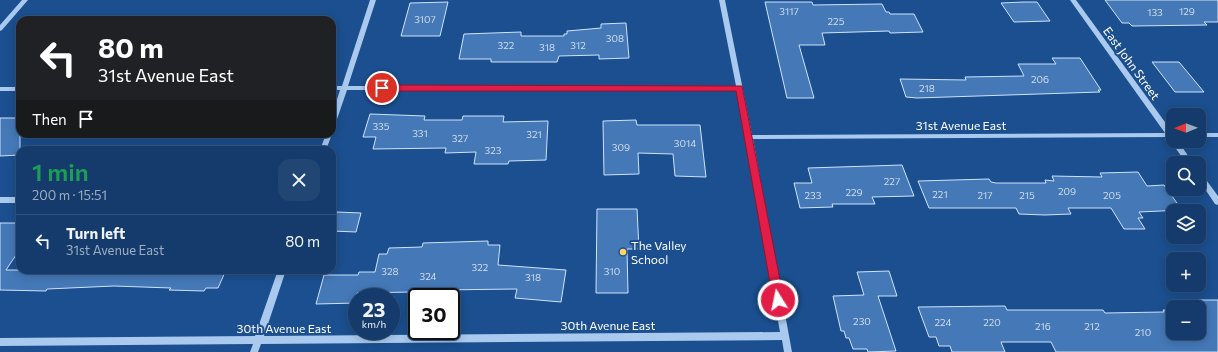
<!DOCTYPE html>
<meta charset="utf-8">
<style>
:root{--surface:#143b6b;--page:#214673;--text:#f1f3f6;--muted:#9dadc1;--line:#33557e}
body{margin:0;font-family:Commissioner,sans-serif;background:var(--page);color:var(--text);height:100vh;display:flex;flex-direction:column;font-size:15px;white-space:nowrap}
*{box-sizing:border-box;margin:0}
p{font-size:13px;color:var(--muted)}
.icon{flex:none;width:22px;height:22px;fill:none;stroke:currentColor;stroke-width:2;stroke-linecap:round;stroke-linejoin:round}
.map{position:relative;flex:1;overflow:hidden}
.sheet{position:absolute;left:16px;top:146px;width:320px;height:128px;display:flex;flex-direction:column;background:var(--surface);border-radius:12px;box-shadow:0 2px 10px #0003,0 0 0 1px var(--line)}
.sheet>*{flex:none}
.top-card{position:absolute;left:16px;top:16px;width:320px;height:122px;border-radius:12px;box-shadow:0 2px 10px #0003,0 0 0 1px var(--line);background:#202124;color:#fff;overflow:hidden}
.needle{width:26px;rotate:269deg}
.buttons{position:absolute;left:1166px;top:108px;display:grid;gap:8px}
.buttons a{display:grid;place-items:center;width:40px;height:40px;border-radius:8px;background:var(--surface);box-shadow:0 2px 10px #0003,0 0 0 1px var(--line);font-size:20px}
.speed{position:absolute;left:348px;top:288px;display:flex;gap:8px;font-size:20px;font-weight:700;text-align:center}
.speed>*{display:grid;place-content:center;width:52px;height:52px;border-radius:50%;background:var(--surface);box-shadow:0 2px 10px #0003,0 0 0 1px var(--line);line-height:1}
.speed small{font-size:10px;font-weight:400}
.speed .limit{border:2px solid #111;border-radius:6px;background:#fff;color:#111}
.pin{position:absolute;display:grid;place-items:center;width:34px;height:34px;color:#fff;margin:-17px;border:2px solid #fff;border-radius:50%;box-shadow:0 1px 4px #0007}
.me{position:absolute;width:44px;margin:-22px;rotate:350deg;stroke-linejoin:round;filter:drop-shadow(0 0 3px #0008)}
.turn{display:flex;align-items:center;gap:14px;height:84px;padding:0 16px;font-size:18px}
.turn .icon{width:52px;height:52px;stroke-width:2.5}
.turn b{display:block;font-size:28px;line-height:34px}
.then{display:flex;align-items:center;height:38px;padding:0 16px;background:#0003;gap:8px;font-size:15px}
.round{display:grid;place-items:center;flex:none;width:42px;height:42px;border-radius:12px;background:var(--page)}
.overview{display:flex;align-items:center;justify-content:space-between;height:68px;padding:0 16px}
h1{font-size:24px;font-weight:600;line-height:30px;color:#1e9e55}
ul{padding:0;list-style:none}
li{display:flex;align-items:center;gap:12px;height:52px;padding:0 16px;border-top:1px solid var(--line)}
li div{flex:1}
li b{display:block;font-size:15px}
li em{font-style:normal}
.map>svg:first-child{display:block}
</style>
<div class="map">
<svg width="1218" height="352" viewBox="0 0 1218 352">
<rect width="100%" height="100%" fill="#1b4f8f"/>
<path fill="#4478b7" stroke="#cfe3fa" d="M1105 0H1218V22H1204L1207 25 1132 26 1129 23H1122Z
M448 2 440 36H401L410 3Z
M765 2H812L813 5 882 4 886 12H889L890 14H914L923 32 890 33 889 31 822 33 825 45H799L814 98H787Z
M1024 2H1037L1050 21 1014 22 1001 3Z
M626 23 629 58 599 59V55L559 56 557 62H491V59H459L464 34 521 32V36H564V34H567V31L601 28V24Z
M1052 58H1080L1101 90H1098L1100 92 917 98 906 97 900 79 966 80 965 77 1024 76 1018 64H1056Z
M1152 62H1179L1204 92H1175Z
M370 114 425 116 424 120H462L463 116H504L503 122 548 121 546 160 509 161 508 164H474L476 152 445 153 446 148 373 149 376 137H363Z
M0 118H20V155L0 156Z
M636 120 637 125H700L706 177 675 176 673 154 638 153 639 174 604 175 603 121Z
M902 165 914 196 872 197 875 204H832L833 207 800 208 794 183H812L808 168Z
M1138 172 1147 186 1164 185 1182 210 1139 212 1143 218H1138L1145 229H1124L1111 208H1068L1071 214 1045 215 1019 214 1016 208H929L918 181 989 179 991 182 996 183H1046L1045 180 1054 181 1052 176 1102 177 1100 173Z
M597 209H637L639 249H627L628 293H596Z
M337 212 361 213 356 232 332 231Z
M0 223H20V249L6 270H226L218 288H206L204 291 169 290 171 288 114 286 47 289 46 291 0 290Z
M488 241V245H500L498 265 566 270 561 302 515 298 517 289 439 290 438 297H411L412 292 357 293V303L316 304 324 275H358L359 272H375L379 254H387L389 248 422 247 423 243Z
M889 271 897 296H878L896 351 868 352 867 349H853L849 338H846L844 331H841L833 296 864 295 857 272Z
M1182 300H1218V352H1056L1051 342H1001L1005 352H952L950 346H939L936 337H929L918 307 1005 306 1007 310H1103L1105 313 1164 312 1163 310H1173V333H1199V307H1186Z"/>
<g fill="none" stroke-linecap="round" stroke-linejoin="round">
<path fill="#a9c9ee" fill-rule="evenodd" d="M22 0H28L2 30 0 31V25Z
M370 0H376L348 86H736L719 0H725L752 135 1165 133 1070 0H1076L1173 133V141H1178L1193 163H1186L1172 143 1171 141 1172 139 1169 137 753 139 792 352H784L782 340 261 344 258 352H250L253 344 0 346V338L255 336 278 270H286L264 336 780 332 737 90H347L335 125 332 127V115L340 90H332V86H342Z
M0 87H20V91H0Z
M332 133V134L326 150H320L326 134Z
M1199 133H1218V137H1199Z
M1199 172 1201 173 1218 196V205L1215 204 1199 180Z
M0 197H20V203H0Z"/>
</g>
<path fill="#e11d48" stroke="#92132f" d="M382 85 742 86 784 300 782 303H775L773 300 736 91H382L378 88Z"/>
<circle fill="#ffd166" stroke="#1b4f8f" stroke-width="1.5" cx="623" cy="252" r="4"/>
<g text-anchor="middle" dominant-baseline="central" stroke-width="4" stroke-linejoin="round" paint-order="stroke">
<g font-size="10" fill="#d0dded">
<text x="789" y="11">3117</text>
<text x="1187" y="11">129</text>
<text x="1155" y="12">133</text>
<text x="425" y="19">3107</text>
<text x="836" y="21">225</text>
<text x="615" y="38">308</text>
<text x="506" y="45">322</text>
<text x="578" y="45">312</text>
<text x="547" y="47">318</text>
<text x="1040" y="79">206</text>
<text x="927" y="88">218</text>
<text x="381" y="126">335</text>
<text x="420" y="133">331</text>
<text x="534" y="134">321</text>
<text x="460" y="138">327</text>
<text x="685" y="143">3014</text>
<text x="621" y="147">309</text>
<text x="493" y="150">323</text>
<text x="892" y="181">227</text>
<text x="1067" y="191">209</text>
<text x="854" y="192">229</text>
<text x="940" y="194">221</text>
<text x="813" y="195">233</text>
<text x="985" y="195">217</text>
<text x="1027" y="195">215</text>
<text x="1112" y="195">205</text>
<text x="480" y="267">322</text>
<text x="390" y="271">328</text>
<text x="612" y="271">310</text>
<text x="428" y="276">324</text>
<text x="533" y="277">318</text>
<text x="862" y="321">230</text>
<text x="943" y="322">224</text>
<text x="992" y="322">220</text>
<text x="1043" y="326">216</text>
<text x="1092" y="326">212</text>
<text x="1143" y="332">210</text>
</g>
<g font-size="12" fill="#fff" stroke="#1b4f8f">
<text transform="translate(1132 63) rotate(54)">East John Street</text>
<text x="961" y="125">31st Avenue East</text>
<text x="608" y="325">30th Avenue East</text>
<text x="284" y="328">30th Avenue East</text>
</g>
<g font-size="12" fill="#fff" stroke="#1b4f8f" text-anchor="start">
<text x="631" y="245">The Valley<tspan x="631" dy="14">School</tspan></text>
</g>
</g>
</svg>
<div class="buttons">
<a><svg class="needle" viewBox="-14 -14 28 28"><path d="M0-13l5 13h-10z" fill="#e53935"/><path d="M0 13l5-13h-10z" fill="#9dadc1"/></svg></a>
<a><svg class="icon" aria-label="search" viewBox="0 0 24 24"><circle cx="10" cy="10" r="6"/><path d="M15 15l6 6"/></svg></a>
<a><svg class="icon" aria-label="layers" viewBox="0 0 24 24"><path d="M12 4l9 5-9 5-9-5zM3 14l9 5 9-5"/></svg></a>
<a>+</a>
<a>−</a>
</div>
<div class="speed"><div>23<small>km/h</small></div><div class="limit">30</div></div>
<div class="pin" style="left:382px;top:88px;background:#d93025"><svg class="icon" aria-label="arrive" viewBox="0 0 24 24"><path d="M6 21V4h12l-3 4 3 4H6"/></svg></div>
<svg class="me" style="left:778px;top:300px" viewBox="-20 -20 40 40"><circle r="17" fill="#e11d48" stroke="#fff" stroke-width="3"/><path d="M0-11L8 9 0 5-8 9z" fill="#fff"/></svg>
<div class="top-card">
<div class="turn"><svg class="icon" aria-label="left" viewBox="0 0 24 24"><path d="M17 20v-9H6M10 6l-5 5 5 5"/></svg><div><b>80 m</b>31st Avenue East</div></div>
<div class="then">Then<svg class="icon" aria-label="arrive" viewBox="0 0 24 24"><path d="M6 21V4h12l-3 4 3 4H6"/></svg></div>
</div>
<section class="sheet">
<div class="overview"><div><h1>1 min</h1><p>200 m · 15:51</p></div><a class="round"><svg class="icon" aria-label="close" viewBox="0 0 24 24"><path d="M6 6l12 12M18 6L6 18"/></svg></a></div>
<ul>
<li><svg class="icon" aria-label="left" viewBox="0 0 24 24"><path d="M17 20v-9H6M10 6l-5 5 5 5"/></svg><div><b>Turn left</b><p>31st Avenue East</p></div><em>80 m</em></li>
</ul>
</section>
</div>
